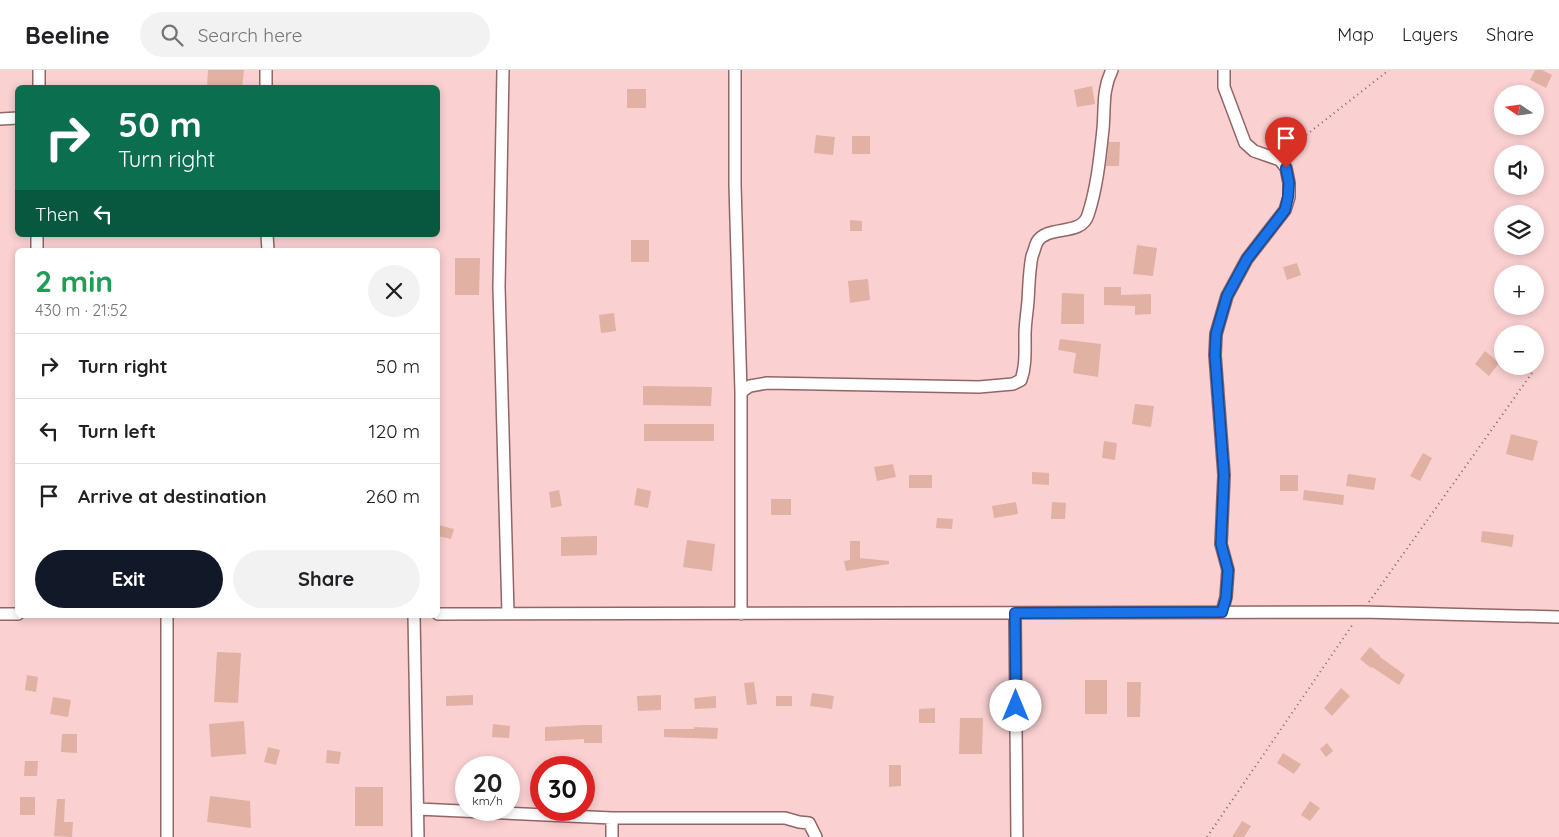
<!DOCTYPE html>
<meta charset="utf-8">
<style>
:root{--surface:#fff;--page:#f2f2f2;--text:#202124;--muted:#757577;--line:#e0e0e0;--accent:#111827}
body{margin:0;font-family:Quicksand,sans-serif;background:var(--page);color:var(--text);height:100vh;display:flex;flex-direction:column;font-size:19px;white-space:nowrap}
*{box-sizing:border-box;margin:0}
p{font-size:16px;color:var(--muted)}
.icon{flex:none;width:28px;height:28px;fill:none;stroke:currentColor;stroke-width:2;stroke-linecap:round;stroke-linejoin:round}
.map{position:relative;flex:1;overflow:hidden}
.panel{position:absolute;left:15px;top:178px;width:425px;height:370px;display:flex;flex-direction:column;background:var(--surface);border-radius:8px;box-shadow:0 2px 8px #0003}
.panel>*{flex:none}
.top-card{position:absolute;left:15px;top:15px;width:425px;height:152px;border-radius:8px;box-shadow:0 2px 8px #0003;background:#0b6e4f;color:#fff;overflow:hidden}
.needle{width:32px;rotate:283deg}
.fabs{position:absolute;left:1494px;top:15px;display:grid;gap:10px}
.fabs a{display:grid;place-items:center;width:50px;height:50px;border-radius:50%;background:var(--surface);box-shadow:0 2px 8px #0003;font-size:25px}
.speed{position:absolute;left:455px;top:686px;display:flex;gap:10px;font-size:25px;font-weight:700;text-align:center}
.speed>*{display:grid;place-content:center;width:65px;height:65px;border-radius:50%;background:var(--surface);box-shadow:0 2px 8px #0003;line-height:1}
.speed small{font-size:12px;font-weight:400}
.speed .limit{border:8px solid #d22;background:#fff;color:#111}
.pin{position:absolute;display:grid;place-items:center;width:42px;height:42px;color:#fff;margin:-51px -21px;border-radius:50% 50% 50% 0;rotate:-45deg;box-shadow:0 0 5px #0007}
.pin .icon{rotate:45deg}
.me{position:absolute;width:55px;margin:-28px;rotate:0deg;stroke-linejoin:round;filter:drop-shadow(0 0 4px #0008)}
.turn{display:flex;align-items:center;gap:18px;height:105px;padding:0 20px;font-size:22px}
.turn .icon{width:65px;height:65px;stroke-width:2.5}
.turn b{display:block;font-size:35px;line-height:42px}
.then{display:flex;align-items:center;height:48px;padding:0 20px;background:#0003;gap:10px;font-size:19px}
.round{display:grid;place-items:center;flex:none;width:52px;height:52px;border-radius:26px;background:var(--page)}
.head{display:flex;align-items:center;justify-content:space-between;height:85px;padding:0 20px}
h1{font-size:30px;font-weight:700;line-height:38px;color:#1e9e55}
.cta{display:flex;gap:10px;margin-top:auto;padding:10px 20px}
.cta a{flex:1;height:58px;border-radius:30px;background:var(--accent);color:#fff;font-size:20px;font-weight:700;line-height:58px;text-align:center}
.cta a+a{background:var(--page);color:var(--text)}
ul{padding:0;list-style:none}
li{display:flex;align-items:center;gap:15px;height:65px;padding:0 20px;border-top:1px solid var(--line)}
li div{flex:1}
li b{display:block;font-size:19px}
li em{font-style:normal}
header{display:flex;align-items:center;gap:30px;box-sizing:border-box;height:70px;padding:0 25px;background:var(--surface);border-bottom:1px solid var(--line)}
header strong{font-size:24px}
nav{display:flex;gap:28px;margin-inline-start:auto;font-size:18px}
.search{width:350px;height:45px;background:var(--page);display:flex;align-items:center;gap:12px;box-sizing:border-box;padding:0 18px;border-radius:28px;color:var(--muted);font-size:19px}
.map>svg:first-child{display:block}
</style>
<header>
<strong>Beeline</strong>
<div class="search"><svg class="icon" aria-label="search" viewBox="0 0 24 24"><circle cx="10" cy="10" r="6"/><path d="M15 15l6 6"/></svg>Search here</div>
<nav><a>Map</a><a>Layers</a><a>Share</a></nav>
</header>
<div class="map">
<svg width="1559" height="767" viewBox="0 0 1559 767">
<rect width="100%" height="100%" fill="#fad0d1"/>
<path fill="#e1b1a3" d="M208 0H244L242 18H207Z
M1535 0H1542L1552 5 1546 18 1530 10Z
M1092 16 1095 34 1077 37 1074 20Z
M627 19H646V38H627Z
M816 65 835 67 833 85 814 83Z
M852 66H870V84H852Z
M1109 72H1120L1119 96H1106Z
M850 150 862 151V161H850Z
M631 170H649V192H631Z
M1137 175 1157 178 1153 206 1133 204Z
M455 188H480L479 225H455Z
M1297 193 1301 205 1287 210 1283 197Z
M868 209 870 230 850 233 848 211Z
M1104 217H1121V225L1151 224V244L1135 245V236L1104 235Z
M1062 223 1084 224V254H1061Z
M614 243 616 261 601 263 599 245Z
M1060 269 1101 274 1098 307 1073 303 1076 283 1058 280Z
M1485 281 1499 293 1489 306 1475 294Z
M643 316 712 317 711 336 643 335Z
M1135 334 1154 336 1151 357 1132 354Z
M644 354H714V371H644Z
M1511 364 1538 371 1533 391 1506 384Z
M1104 371 1117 373 1115 390 1102 388Z
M1423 383 1432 388 1420 411 1410 406Z
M893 394 896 407 877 411 874 397Z
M1032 402 1049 403V415L1032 414Z
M1348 404 1376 408 1374 420 1346 416Z
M909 405H932V418H909Z
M1280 405H1298V421H1280Z
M637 418 651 421 648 438 634 435Z
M559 420 562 436 551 438 549 422Z
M1304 420 1344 425 1343 435 1303 430Z
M771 429H791V445H771Z
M1016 432 1018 444 994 448 992 436Z
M1052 432 1066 433 1065 449H1051Z
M937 448 953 449 952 459 936 458Z
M438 455 454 459 451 469 438 466Z
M1482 461 1514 465 1512 477 1481 472Z
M597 466V485L561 486V467Z
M687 470 715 474 712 501 683 497Z
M850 471H860V488L889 491V494L846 501 844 491 850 490Z
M1370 577 1380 586V587L1405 605 1399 615 1372 597 1371 598 1360 589Z
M217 582 241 583 238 633 214 632Z
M27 605 38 607 36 622 25 620Z
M1085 610H1107V644H1085Z
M754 612 757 634 747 635 744 613Z
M1127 612H1141L1140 647H1127Z
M1341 618 1350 626 1332 646 1324 638Z
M812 623 834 626 832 639 810 636Z
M473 625V635L446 636V626Z
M661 625V640L638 641 637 626Z
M716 626V638L695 639 694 628Z
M776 626H792V636H776Z
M53 627 71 630 68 647 50 644Z
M935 638V653H919V639Z
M960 648H983L982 684H959Z
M244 651 246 684 211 687 209 654Z
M493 654 510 656 509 668 492 667Z
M584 655H602V673H584V669L545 671V657Z
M694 657 718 658 717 669 664 667V659H694Z
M62 664H77V683L61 682Z
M1327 673 1333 681 1326 687 1320 679Z
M268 677 280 680 276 695 264 692Z
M327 680 341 682 339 694 326 693Z
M1283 683 1301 694 1294 704 1277 693Z
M25 691H38L37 706H24Z
M889 695H901V716L889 717Z
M355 717H383V756H355Z
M210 726 250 731 251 758 207 752Z
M20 727H35V745H20Z
M57 729H65L64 752H73L72 767 54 766Z
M1310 731 1320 738 1310 751 1301 745Z
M1242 751 1251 756 1244 767H1232Z"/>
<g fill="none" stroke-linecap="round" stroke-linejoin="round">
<defs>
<path id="street" d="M266 0V18
M503 0 499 217 508 543
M735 0V115L741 322V544
M39 18V0
M0 49 18 48
M267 165 268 180
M37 180V165
M741 322 750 316 767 313 979 317 1013 314 1021 310C1026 296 1025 281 1025 265 1025 254 1027 243 1028 231 1029 216 1029 201 1032 186 1034 182 1035 176 1037 172 1048 154 1081 167 1088 145 1097 118 1100 87 1103 59 1105 38 1102 20 1112 0
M1222 542 1226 527 1228 500 1221 474 1224 405 1215 285 1216 264 1227 226 1247 189 1285 140 1289 127V113L1286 98 1280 90 1254 81 1245 73 1224 17V0
M1015 543 1017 767
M0 544H18
M438 544 1362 542 1559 547
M414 545 418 767
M418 739 612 748H785L799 752 809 753 816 767
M612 748V767
M167 767V545"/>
</defs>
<use href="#street" stroke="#936567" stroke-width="14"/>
<path stroke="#7f6364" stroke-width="2" stroke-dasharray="1 4" stroke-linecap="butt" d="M1288 82 1301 69 1389 0
M1369 532 1532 303
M1207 767 1353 554"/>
<use href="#street" stroke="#fff" stroke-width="11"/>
</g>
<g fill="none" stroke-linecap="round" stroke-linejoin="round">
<defs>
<path id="route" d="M1016 636 1015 543 1222 542 1226 528 1228 500 1221 474 1224 405 1215 285 1216 264 1227 226 1247 189 1285 140 1288 127 1289 113 1286 98"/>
</defs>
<use href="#route" stroke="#114b97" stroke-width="12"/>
<use href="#route" stroke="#1a73e8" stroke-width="9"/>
</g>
</svg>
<div class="fabs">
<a><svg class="needle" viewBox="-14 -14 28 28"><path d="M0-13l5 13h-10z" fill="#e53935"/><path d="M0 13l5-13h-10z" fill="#757577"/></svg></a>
<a><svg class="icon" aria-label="sound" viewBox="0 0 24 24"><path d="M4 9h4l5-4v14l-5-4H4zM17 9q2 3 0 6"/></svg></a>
<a><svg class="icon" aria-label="layers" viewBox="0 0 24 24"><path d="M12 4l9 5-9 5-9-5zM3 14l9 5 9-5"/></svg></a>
<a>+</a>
<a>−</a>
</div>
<div class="speed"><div>20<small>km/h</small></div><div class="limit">30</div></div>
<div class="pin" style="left:1286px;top:98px;background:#d93025"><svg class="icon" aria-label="arrive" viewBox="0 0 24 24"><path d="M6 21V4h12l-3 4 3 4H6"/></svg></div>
<svg class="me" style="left:1016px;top:636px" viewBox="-20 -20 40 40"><circle r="19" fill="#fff"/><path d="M0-13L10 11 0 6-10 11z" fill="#1a73e8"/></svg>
<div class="top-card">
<div class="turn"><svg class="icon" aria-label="right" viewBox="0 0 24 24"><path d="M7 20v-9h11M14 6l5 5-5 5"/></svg><div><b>50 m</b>Turn right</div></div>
<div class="then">Then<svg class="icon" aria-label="left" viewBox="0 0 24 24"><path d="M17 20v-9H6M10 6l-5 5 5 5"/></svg></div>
</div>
<section class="panel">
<div class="head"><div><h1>2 min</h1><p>430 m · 21:52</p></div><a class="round"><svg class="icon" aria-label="close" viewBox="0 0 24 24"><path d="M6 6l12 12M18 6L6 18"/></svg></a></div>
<ul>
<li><svg class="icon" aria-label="right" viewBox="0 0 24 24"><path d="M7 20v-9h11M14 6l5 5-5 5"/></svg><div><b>Turn right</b></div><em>50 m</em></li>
<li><svg class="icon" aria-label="left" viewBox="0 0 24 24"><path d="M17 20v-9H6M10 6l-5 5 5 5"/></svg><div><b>Turn left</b></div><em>120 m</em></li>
<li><svg class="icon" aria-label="arrive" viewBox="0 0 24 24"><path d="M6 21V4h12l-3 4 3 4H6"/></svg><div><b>Arrive at destination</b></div><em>260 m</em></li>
</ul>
<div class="cta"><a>Exit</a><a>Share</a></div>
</section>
</div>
